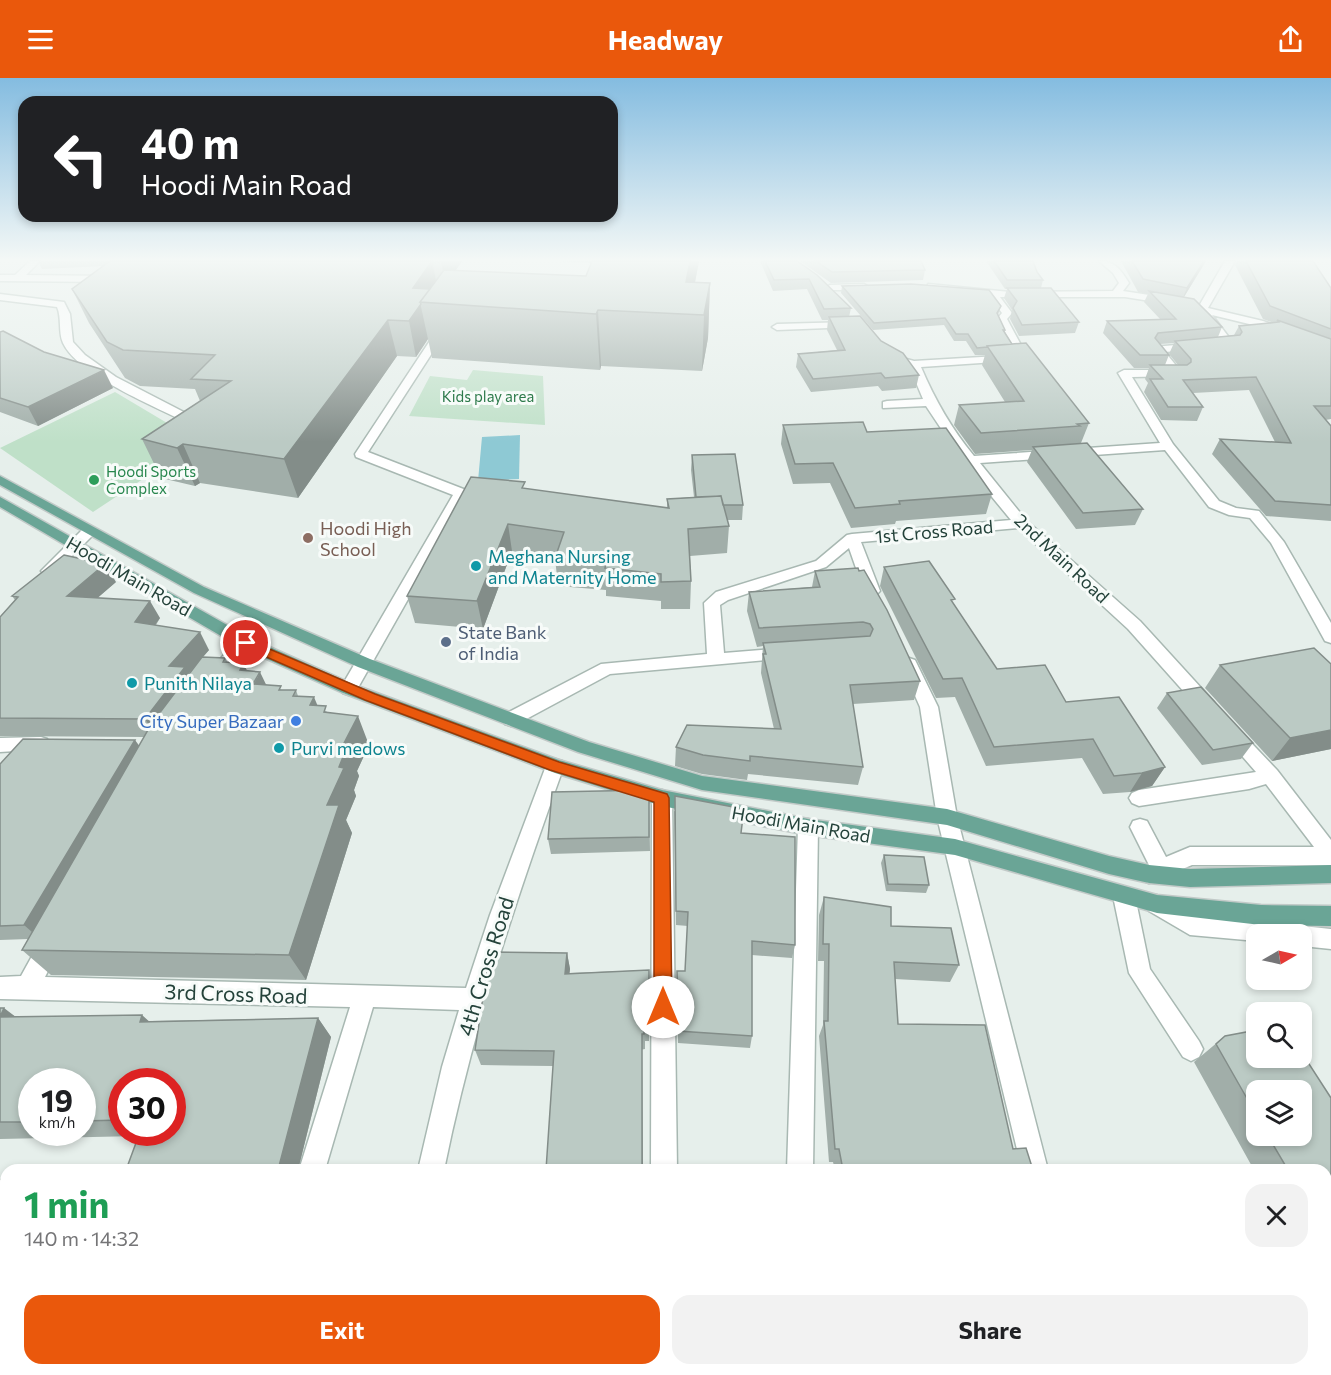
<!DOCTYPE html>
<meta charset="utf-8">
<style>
:root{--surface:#fff;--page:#f2f2f2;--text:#202124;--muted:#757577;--accent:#ea580c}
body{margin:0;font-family:Commissioner,sans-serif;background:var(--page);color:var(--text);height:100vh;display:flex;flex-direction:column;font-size:22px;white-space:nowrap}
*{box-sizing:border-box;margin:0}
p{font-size:20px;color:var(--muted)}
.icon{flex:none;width:33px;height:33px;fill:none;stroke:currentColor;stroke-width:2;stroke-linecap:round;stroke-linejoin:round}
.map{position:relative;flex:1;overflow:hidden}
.drawer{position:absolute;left:0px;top:1086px;width:1332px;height:212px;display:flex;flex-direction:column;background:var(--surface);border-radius:18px 18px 0 0;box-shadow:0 3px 9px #0003}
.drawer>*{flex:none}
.hud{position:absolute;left:18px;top:18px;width:600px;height:126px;border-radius:18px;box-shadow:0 3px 9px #0003;background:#202124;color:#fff;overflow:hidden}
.needle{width:39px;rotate:81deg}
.fabs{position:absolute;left:1246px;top:846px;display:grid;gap:12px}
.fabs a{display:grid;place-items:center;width:66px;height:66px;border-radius:12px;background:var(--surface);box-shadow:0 3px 9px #0003;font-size:30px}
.speed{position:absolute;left:18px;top:990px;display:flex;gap:12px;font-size:30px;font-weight:700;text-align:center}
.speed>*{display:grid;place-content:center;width:78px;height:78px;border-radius:50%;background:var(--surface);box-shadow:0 3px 9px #0003;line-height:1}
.speed small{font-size:15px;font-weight:400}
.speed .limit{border:9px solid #d22;background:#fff;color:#111}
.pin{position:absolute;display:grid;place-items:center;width:51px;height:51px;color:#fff;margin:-26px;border:3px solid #fff;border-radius:50%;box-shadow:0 2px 6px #0007}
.me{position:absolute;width:66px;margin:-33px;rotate:0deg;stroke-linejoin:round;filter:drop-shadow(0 0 4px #0008)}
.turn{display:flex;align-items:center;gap:21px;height:126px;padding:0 24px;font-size:27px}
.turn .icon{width:78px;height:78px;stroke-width:2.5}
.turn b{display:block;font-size:42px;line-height:51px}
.round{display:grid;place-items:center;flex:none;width:63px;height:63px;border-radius:18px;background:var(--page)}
.headline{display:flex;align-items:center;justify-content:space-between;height:102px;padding:0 24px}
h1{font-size:36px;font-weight:700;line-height:45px;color:#1e9e55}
.primary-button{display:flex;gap:12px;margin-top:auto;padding:12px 24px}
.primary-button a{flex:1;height:69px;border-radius:18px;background:var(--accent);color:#fff;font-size:24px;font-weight:700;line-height:69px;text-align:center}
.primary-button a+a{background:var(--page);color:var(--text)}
header{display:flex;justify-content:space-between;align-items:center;height:78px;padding:0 24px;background:var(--accent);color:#fff;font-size:27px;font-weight:700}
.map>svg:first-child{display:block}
</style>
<header><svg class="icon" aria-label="menu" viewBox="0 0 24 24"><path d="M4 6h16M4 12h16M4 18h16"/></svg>Headway<svg class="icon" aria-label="share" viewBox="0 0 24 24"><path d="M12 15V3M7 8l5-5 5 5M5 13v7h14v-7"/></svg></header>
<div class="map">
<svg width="1331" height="1297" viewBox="0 0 1331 1297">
<rect width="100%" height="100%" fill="#e6efeb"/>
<path fill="#bfe0c8" d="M473 292 543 298 545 347 409 338 430 298 467 302Z
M115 314 199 364 93 434 0 370Z"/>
<path fill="#8ec9d4" d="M520 357 519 401 478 403 482 359Z"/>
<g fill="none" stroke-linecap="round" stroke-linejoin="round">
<defs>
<path id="minor" d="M30 183H40L26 197 109 198 114 201 109 204 0 203V197H15Z
M1099 183C1115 183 1121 192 1129 205L1123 213 1169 220 1174 223 1169 226 1125 219H1000L1012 235 1007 241 1028 280 1026 282 921 289C935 322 951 350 974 378L1160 365 1118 295 1124 292H1168L1152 271 1153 269 1221 263 1198 234 1193 231 1199 228 1225 183H1235L1208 230 1263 243 1286 251V255L1212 237 1234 266 1233 268 1165 274 1183 296 1181 298 1132 299 1173 366 1219 423 1236 430 1259 433 1284 464 1331 545V565L1325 563 1271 465 1250 440 1229 437 1209 429 1165 372 980 385 1026 442 1140 543 1214 624 1217 629 1214 634 1208 635 1202 634 1128 551 1018 450 861 464 880 513 877 516 872 518 864 513 849 470 826 489 728 522 720 527 724 575 784 570 790 572 792 576 790 580 610 596 517 646 511 648 505 646 502 641 505 636 601 586 707 576 704 525 716 514 816 483 847 457 852 456 1011 442 964 385 926 328 883 330V324L887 323 923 321 909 288 882 279 888 276 914 283 1015 277 997 241 1002 235 989 218 931 211 928 210V206L1010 214 1113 213 1119 205 1113 195Z
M830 207 864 206 869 209 864 212H827L825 210Z
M0 216 64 224 70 236 73 264 85 277 116 299 207 346 205 349H197C164 333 78 298 63 265 58 254 62 240 57 229L0 222Z
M850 244 854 245V249L777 252 772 249 777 246Z
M442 249 447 252 368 374 466 412 468 415 355 615 349 617 343 615 340 611 453 417 356 379 355 376 437 252Z
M90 448 97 452 95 455 54 496H44L41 493 85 449Z
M246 559 252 561 254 565 252 569 217 604H205L202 600 205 596 240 561Z
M909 580 915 582 917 586 938 629 957 739 1048 1092H1022L937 739 920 629 901 586 903 582Z
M1232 649 1238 651 1277 692 1331 762V787H1192L1149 805 1142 802 1139 796 1142 790 1149 787 1130 749 1133 743 1140 741 1147 743 1166 779 1190 769H1314L1266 706 1249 711 1139 728 1132 725 1129 720 1132 715 1139 712 1256 694 1223 656 1226 651Z
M41 659 47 661 50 666 47 671 0 674V660Z
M555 681 562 683 564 688C516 821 472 953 444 1092H418L442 989 459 932 373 929 325 1092H299L350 929 0 921V899L21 898 42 860 50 857 58 860 61 867 45 899 466 910 490 837 546 688 548 683Z
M662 712 669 715 672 720 677 1092H651L652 720 655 715Z
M808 741 815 743 818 749 813 1092H787L798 749 801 743Z
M1124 809 1131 811 1135 818 1150 891 1199 963 1203 971 1199 979 1191 983 1183 979 1129 895 1113 818 1117 811Z
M1157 817 1194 838 1283 846 1291 849 1293 854 1302 848 1331 851V871L1302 868V856H1257V863L1190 857 1149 833 1146 826 1149 819Z
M0 1102 6 1103V1129L0 1128Z
M399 1292H429V1297H399Z
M1069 1292H1099L1100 1297H1070Z"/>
<path id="major" d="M0 398 204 509 370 581 589 664 702 698 947 731 1109 778 1149 787 1190 791 1331 787V805L1190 809 1149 805 1109 796 947 747 702 712 578 674 358 589 194 515 0 407Z
M0 419 252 561 355 607 559 682 662 712 808 741 955 761 1157 817 1261 827 1331 828V848L1261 847 1157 835 955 777 808 757 662 728 555 695 343 615 240 569 0 429Z"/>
</defs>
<use href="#minor" stroke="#a8b8b2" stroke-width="3"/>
<use href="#major" stroke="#c2cac8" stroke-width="3"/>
<use href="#minor" fill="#fff" fill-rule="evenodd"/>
<use href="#major" fill="#6aa596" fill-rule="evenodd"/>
</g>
<path fill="#a1aea9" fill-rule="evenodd" d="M38 183H462L455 193 586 198 591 185 554 183H699L695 204 710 205 708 260 702 293 601 288 600 292 432 280 428 261 416 279 397 278 298 420 200 405 195 408 161 400 142 361 200 323 195 311 140 308 125 300 89 245 72 211 103 188 42 191Z
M760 183H797L851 230 849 239 881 263 919 297 916 310 882 313 878 308 811 314 796 289 798 276 837 272 827 252 828 242H822L807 211 773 213Z
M800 183H921L925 192 923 202 831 205Z
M986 183H1033L1037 194 1043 202 1041 210 1079 244 1075 255 1019 258 1010 241 1012 232 1004 220 1007 211H1005Z
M1121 183H1206L1184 219 1222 249 1218 259 1234 257 1239 248 1274 245 1263 241 1235 187 1237 183H1313L1331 210V341L1325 342 1331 348V443L1266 438 1212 376 1220 361 1275 364 1249 312 1193 315 1203 329 1197 343 1161 342 1144 314 1148 305 1145 301 1149 290H1134L1103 255 1107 243 1160 241 1144 224 1148 216 1138 214ZM1174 265 1169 276 1178 287H1165L1169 277 1160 266Z
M842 208 1001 228 998 237 1005 252V254L1012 266 1089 345 1081 365 1143 431 1135 447 1076 451 1027 384 1032 372 975 376 954 347 959 327 1005 324 982 287 985 277H975L966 263H954L944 247 873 252 841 215Z
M0 254 113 310 38 348 0 334Z
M783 347 867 354 992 416 986 436 896 443 895 446 851 450 830 405 793 406 781 366Z
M692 377 743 427 742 442H727L729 448 727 475 690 478 691 503 690 531H661V523L606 518V512L558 508 555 480 512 473 483 551 415 545 407 518 526 411 667 430V421L694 419 691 392Z
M884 489 953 525 997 591 1066 624 1165 689 1152 708 1130 714 1103 716 1082 680 986 688 955 619 936 620 880 508Z
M858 490 920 603 914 622 853 626 863 689 858 707 748 696 747 702 702 696 675 688 676 669 774 651 761 595 763 568 757 569 747 533 749 514 812 509 815 493Z
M116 504 97 520 160 540 156 547 209 572 203 579 225 580 228 585H243L247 593 267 607 282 612H296L298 618 329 635 369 667 357 693 359 698 354 712 356 718 346 742 352 755 306 902 51 897 22 872 28 861 0 862V686L139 667 144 659 0 658V539L15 522 12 518Z
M1220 587 1331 671 1272 683 1205 610Z
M1167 615 1253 665 1241 681 1202 687 1157 630Z
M649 712 650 773 551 776 548 761Z
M674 733 741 755 795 867 792 880 752 877V958L750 970 678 965 677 893H685L688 848 676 847Z
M884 777 929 807 926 815 886 813 881 785Z
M824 819 891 848 959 887 950 904 895 901 898 946 1033 1092H835L833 1084H829L819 958 823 947 824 883H818L819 837Z
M567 875 570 891 569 895 649 892V963H645V971L553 988 481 987 475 972Z
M0 930 16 939 149 943 318 940 331 959 298 1092H126L139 1058 0 1061ZM32 1004H82V1054H32ZM122 1004 172 1054H122Z
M1225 958 1331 1020V1114L1326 1115V1092H1254L1194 984ZM1257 1012 1302 1058H1257Z"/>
<path fill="#838d89" d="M432 183 439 217 420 224 428 261 416 279 409 243 413 210Z
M441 183H462L446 207Z
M690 183H699L689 236 686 204Z
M1204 183H1206L1182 222 1187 210Z
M710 205 708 260 702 293 704 237Z
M598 232 601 288 600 292 596 236Z
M388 242 397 278 298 420 284 381Z
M104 292 113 310 38 348 28 329Z
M183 366 200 405 195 408 177 370Z
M508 446 512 473 483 551 477 523Z
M105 486 116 504 79 536 67 518Z
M150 523 160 540 145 561 135 544Z
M200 554 209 572 188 596 157 659 145 641 169 588Z
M243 585 254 606 260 594 274 623 254 622 240 592Z
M314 619 326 648 310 627Z
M358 638 369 667 357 693 359 698 354 712 356 718 346 742 352 755 306 902 289 877 327 727 339 689 342 669Z
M1331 652V671L1272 683 1290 660Z
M135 662 146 677 40 861 24 847Z
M1165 689 1152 708 1130 714 1142 695Z
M567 875 570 891 568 912 565 896Z
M4 930 29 949 0 939Z
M142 937 162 955 140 944Z
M318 940 331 959 298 1092H278Z
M642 956V971L643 1092H642Z
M0 1125 6 1128V1145L0 1158Z"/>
<path fill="#bbcac4" stroke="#838d89" stroke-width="1.5" d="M110 183H432L413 210 430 211 420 224 421 226 409 243 388 242 284 381 183 366 177 370 142 361 231 303 191 301 215 277 123 272 107 264 72 211Z
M592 183H690L686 204 710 205 704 237 598 232 596 236 420 224 444 192 586 198Z
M765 183H797L817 197 851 230 824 231 809 201 774 202Z
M816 183H921L925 192 832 194Z
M994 183H1033L1037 194 1043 202H1007Z
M1132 183H1204L1187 210 1143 201Z
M1246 183H1313L1331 210V251L1270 228Z
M911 206 989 212 1001 228 997 235 1005 252H1003L1012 266 987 268V269L977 270 968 256H956L945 240 874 245 842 208Z
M1007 210H1051L1079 244 1022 247 1013 230 1017 223Z
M1149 213 1194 221 1222 249 1158 255 1155 260 1169 277H1140L1107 243 1176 241Z
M860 238 881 263 903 275 919 297 885 300 881 295 813 301 798 276 845 272 829 239Z
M1277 242 1331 261V328H1314L1331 348V427L1275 423 1220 361 1291 365 1256 299 1183 302 1203 329H1168L1150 301H1163L1150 287H1187L1191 284V281L1175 263 1240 257 1242 254 1239 248 1279 244Z
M3 253 44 274 104 292 28 329 0 320V254Z
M1026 265 1089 345 1077 346 1080 348 981 355 959 327 1024 323 987 268Z
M863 344 867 354 946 350 992 416 899 423 900 426 855 430 833 385 795 386 783 347Z
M1087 365 1143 431 1083 435 1033 369Z
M735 376 743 427H723L721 418 696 419 692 377Z
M471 399 525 404 522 410 669 430 667 421 721 418 729 448 688 451 691 503 661 504V496L605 490 606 485 555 480 564 454 508 446 477 523 407 518Z
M64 477 105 486 67 518 150 523 135 544 200 554 169 588 185 589 145 641 0 640V539L18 519 12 518Z
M929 483 955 521 951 522 997 591 1045 587 1066 624 1119 619 1165 689 1142 695 1114 698 1093 661 994 669 962 600 943 601 884 489Z
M858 490 859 493 864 492 887 532 920 603 850 607 863 689 750 678V683L703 677 676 669 687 647 781 651 763 576H766L763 565 870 558 873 551 870 546 863 544 759 550 749 514 820 509 815 493Z
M1314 570 1331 586V652L1290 660 1220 587Z
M202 579 225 580 223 584 243 585 240 592 260 594 253 606 281 608 279 612H296L293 618 314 619 310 627 326 628 324 634 358 638 342 669H347L339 689 344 690 327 727H339L289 877 22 872 152 645Z
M1201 609 1253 665 1213 672 1167 615Z
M23 661 135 662 24 847 0 848V686Z
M649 712V759L548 761 552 714Z
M675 718 744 731 741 755 795 759V867L752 863V958L678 953 677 893H685L688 834 676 833Z
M884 777 924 779 929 807 888 806Z
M824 819 891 829V848L951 850 959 887 894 884 898 946 985 947 1013 1071 1026 1070 1033 1092H843L839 1071H835L824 943H828L829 866H823Z
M493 874 567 875 565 896 649 892V948H644V956H642V1092H546L554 973 475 972 487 893Z
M0 930H4L0 939Z
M142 937 140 944 318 940 278 1092H126L140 1054H172V1004H122V1042L82 1043V1004H32V1044H0V939Z
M1257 952V980H1302V975L1331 1020V1105L1326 1106V1092H1288L1268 1058H1302V1012H1257V1038L1216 966 1225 958Z
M543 1292H649V1294L682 1293V1292H801L802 1297H543Z"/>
<linearGradient id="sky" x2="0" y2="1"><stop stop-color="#84bce0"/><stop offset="0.5" stop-color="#f4f8f6"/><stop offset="1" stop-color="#f4f8f6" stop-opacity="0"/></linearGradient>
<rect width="1331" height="364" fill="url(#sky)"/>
<path fill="#ea580c" stroke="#983908" stroke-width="1.5" d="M246 561 375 616 559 684 667 716 669 720 672 929 669 935 663 938 657 935 654 929V724L550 692 365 622 241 568 240 565 241 562Z"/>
<circle fill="#2e9e5b" stroke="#f7fbf9" stroke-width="2" cx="94" cy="402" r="6"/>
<circle fill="#8d6e63" stroke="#f7fbf9" stroke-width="2" cx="308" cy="460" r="6"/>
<g fill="#0f9aa8" stroke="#f7fbf9" stroke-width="2">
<circle cx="476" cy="488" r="6"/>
<circle cx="132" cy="605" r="6"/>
<circle cx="279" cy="670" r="6"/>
</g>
<circle fill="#5c6f8a" stroke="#f7fbf9" stroke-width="2" cx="446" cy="564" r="6"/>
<circle fill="#3f7fe0" stroke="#f7fbf9" stroke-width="2" cx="296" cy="643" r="6"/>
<g text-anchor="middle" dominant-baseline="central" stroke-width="6" stroke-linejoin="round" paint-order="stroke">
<g font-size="15" fill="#2d7a4b" stroke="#f7fbf9">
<text x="488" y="318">Kids play area</text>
</g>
<g font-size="15" fill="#27864d" stroke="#f7fbf9" text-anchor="start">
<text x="106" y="393">Hoodi Sports<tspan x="106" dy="17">Complex</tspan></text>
</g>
<g font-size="18" fill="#785e54" stroke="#f7fbf9" text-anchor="start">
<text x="320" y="450">Hoodi High<tspan x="320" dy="21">School</tspan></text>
</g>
<g font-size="18" fill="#24423a" stroke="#f7fbf9">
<text transform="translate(934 453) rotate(-5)">1st Cross Road</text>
<text transform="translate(1062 480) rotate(43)">2nd Main Road</text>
<text transform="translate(129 498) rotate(30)">Hoodi Main Road</text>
<text transform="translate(801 746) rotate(10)">Hoodi Main Road</text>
</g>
<g font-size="18" fill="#0d838f" stroke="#f7fbf9" text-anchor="start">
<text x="488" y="478">Meghana Nursing<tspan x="488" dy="21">and Maternity Home</tspan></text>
<text x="144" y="605">Punith Nilaya</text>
<text x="291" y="670">Purvi medows</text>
</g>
<g font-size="18" fill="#4e5e75" stroke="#f7fbf9" text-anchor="start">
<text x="458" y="554">State Bank<tspan x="458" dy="21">of India</tspan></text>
</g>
<g font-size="18" fill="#366cbe" stroke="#f7fbf9" text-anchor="end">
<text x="284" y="643">City Super Bazaar</text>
</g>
<g font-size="21" fill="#24423a" stroke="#f7fbf9">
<text transform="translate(485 888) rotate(-73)">4th Cross Road</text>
<text transform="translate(236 915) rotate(2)">3rd Cross Road</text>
</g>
</g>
</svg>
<div class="fabs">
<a><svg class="needle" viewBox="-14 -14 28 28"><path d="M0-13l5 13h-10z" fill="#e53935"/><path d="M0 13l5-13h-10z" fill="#757577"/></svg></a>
<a><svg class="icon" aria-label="search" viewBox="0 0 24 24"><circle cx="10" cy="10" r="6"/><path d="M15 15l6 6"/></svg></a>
<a><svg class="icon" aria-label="layers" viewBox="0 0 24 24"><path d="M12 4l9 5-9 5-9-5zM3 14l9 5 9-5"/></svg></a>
</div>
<div class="speed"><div>19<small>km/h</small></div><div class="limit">30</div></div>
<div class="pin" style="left:246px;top:565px;background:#d93025"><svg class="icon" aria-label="arrive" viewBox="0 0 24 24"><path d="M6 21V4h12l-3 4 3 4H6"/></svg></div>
<svg class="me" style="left:663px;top:929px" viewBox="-20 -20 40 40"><circle r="19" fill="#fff"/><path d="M0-13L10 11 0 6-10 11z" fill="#ea580c"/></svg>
<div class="hud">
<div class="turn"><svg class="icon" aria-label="left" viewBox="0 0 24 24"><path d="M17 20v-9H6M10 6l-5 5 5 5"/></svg><div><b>40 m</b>Hoodi Main Road</div></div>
</div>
<section class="drawer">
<div class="headline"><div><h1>1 min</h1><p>140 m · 14:32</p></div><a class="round"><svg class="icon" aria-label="close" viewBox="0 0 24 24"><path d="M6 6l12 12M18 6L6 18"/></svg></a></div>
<div class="primary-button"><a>Exit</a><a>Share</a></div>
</section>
</div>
